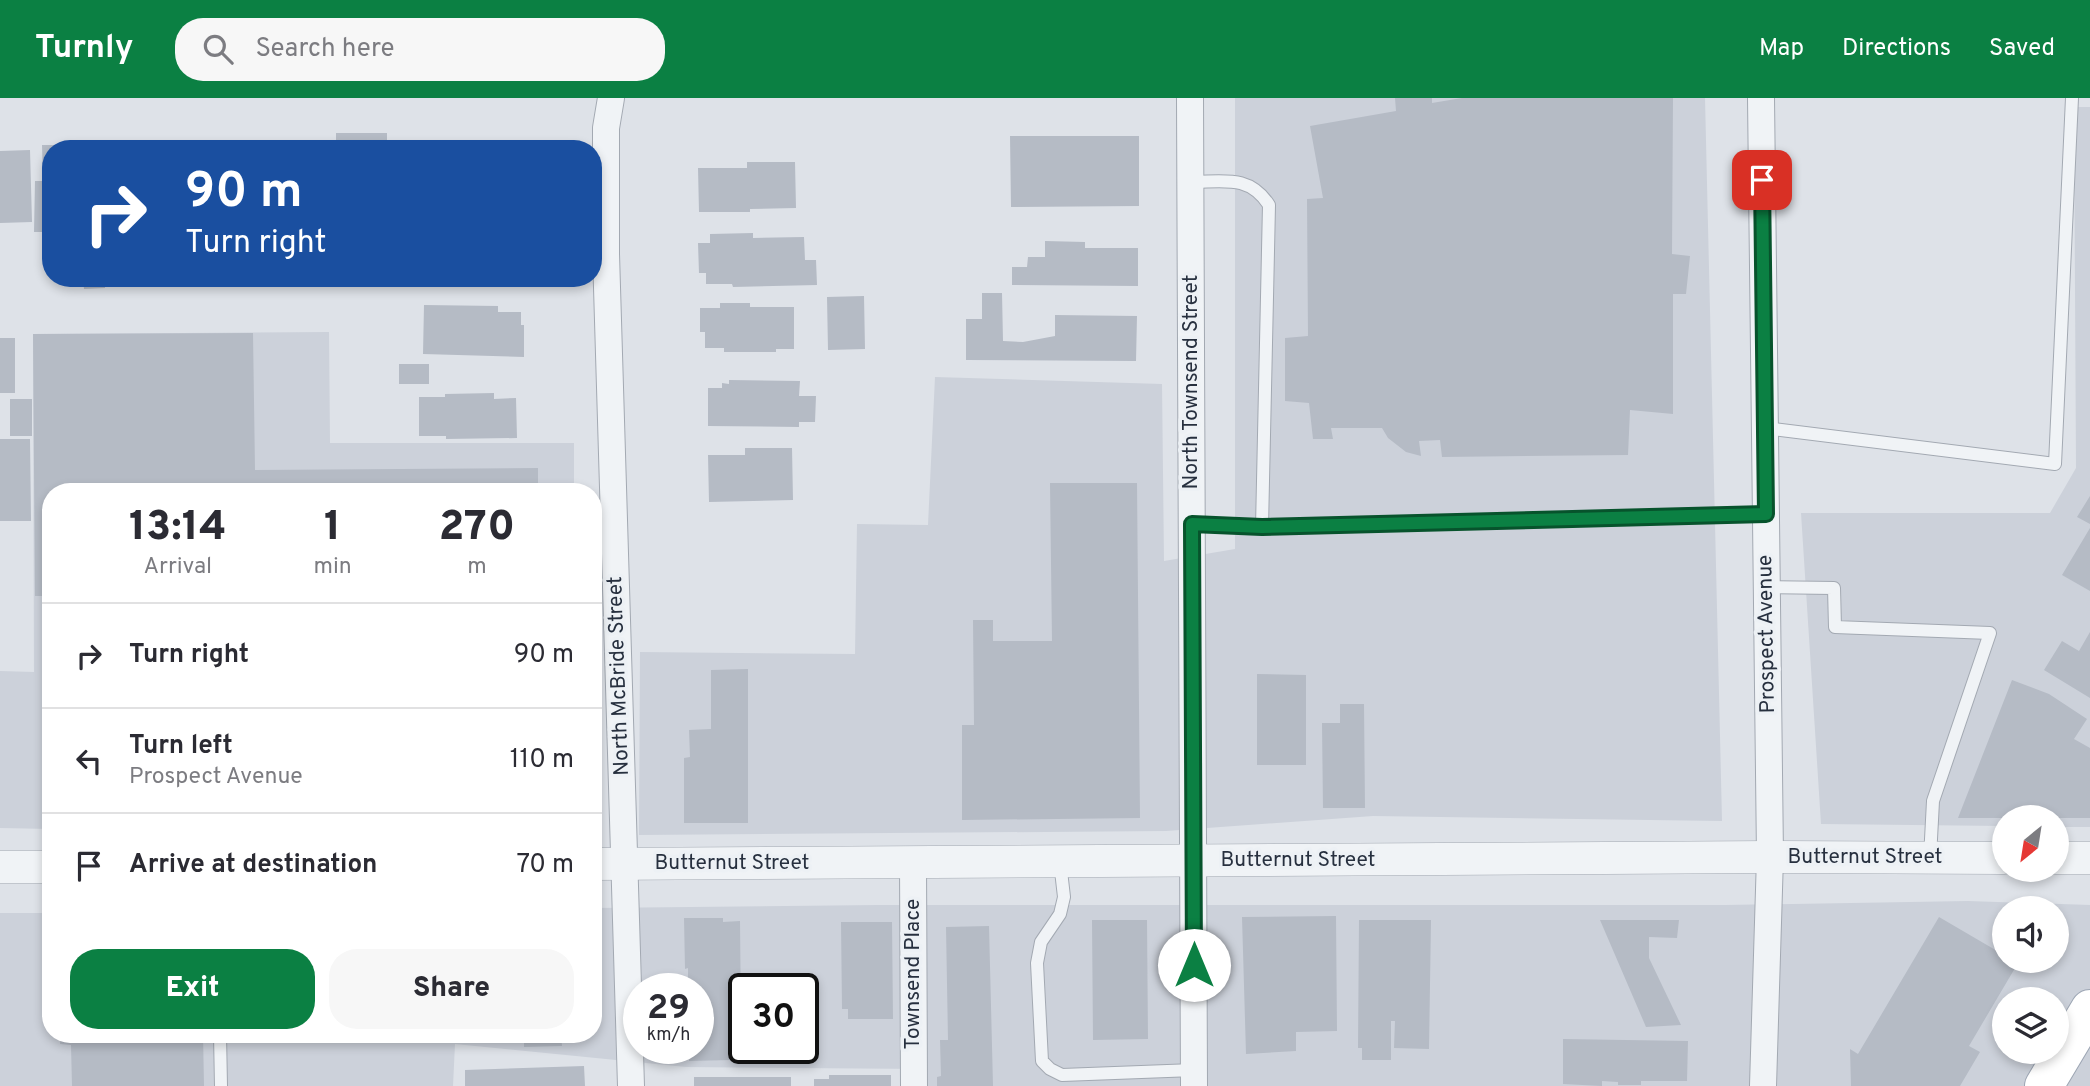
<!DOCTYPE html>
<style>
:root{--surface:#fff;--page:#f7f7f7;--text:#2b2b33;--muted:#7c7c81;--line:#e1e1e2;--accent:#0b8043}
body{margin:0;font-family:Overpass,sans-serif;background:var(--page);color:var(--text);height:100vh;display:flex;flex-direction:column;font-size:26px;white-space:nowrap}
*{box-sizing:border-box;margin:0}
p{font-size:23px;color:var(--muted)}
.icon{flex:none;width:38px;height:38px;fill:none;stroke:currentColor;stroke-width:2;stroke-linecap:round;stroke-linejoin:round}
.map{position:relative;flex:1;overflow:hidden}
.panel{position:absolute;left:42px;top:385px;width:560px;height:560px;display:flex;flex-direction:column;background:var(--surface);border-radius:28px;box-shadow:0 4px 10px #0003}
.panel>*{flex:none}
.guide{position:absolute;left:42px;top:42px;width:560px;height:147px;border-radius:28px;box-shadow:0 4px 10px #0003;background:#1a4fa0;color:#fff;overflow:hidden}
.needle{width:46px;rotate:210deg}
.tools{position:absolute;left:1992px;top:707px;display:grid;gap:14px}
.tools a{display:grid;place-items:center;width:77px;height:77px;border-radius:50%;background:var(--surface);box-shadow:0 4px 10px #0003;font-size:35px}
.speed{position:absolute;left:623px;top:875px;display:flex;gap:14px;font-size:35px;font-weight:700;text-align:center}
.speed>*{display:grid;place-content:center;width:91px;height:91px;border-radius:50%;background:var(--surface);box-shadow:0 4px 10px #0003;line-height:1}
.speed small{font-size:18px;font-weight:400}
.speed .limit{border:4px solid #111;border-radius:10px;background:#fff;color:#111}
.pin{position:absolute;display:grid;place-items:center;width:60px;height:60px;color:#fff;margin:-30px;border-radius:14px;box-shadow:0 4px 10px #0006}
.me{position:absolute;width:77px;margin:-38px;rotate:0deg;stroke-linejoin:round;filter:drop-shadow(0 0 5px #0008)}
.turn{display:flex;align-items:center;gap:24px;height:147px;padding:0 28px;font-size:32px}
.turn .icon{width:91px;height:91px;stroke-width:2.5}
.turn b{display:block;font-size:49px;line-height:60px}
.eta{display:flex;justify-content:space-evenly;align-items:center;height:119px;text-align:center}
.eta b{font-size:42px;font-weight:800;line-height:49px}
.button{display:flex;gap:14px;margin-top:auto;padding:14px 28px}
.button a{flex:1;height:80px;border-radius:28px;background:var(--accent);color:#fff;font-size:28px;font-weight:800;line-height:80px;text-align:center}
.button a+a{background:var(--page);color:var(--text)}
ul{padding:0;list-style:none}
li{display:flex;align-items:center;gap:21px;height:105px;padding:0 28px;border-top:2px solid var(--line)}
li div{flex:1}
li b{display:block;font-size:26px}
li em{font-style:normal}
header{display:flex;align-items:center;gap:42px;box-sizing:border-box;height:98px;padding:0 35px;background:var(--accent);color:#fff}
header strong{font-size:33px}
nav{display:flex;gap:38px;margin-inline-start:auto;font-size:24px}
.search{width:490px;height:63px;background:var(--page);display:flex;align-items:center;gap:18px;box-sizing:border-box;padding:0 24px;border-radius:28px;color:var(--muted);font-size:26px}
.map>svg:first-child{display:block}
</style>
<header>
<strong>Turnly</strong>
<div class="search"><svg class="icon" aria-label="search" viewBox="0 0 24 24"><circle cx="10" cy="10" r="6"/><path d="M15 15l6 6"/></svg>Search here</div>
<nav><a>Map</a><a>Directions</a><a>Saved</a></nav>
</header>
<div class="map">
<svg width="2090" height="988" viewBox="0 0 2090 988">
<rect width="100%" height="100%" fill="#dee2e8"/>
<path fill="#ccd1da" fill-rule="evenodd" d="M1235 0H1705L1722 723 1373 718 1166 733 639 737 640 554 855 556 857 426 928 427 935 279 1162 286 1164 463 1235 451Z
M2074 9H2090V729H2056V719H2004V728L1821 726 1801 415H2050L2076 370Z
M329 234 330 345H574V394H51V731L0 730V573L34 574 33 236Z
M1968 803 2090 807V988H927L925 971 686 969 455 946 453 988H0V815H51V936H593V810L878 807H1726ZM2004 810H2056V863H2004ZM639 891H698V950H639ZM744 891H803V950H744ZM2004 901H2056V954H2004Z"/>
<path fill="#b5bbc5" d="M1395 0H1432V5L1462 0H1673L1672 156 1690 158 1686 196H1673V316L1630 312 1628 357 1442 359 1440 342 1419 343 1421 358 1406 354 1388 340 1382 330H1331L1333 341H1313L1309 305 1285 303V240L1308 238 1307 101 1323 100 1310 28 1396 13Z
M336 35H387V51H336Z
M1010 38H1139V108L1011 109Z
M475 43 493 44V51H475Z
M42 47H80V51H51V134H34L35 83H43Z
M30 52 32 124 0 125V53Z
M747 64H795L796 110 750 111V114H699L698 70H747Z
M753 135V140L804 139 805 162H816L817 187 733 189 732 186H706V175H699L698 145H710V136Z
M1045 143 1085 144V150H1138V188L1012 187V169H1027L1028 159H1045Z
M83 180H105V190L84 191Z
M443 180H530V183H443Z
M982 195H1002L1003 243 1023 244 1055 238V217L1137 218 1136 263 966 262V221H982Z
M864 198 865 251 828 252 827 199Z
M720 205H750V209H794V251H776V254H724V250H705V234H700V210H720Z
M424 207 498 208V214H521V227H524V259L423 256Z
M253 235 255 372 538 370V394H51V498H35L33 236Z
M0 240H15V295H0Z
M399 266H429V286H399Z
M729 282 800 283 799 298H816L815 324H799V329L708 328V290H722V285L729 286Z
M494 295V301L516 300 517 340 446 341V338H419V299H445V296Z
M10 301H32V338H10Z
M0 341H30L31 423H0Z
M745 350H792L793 402 709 404 708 357H745Z
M1050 385H1137L1140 720 962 722V627H974L973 522H993V543H1052Z
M2090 398V426L2077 419Z
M2090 430V493L2062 477Z
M2090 534V600L2044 572 2062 543 2079 553Z
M748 571V725H684V660L690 659 689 632 711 631V572Z
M1257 576 1306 577V667H1257Z
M2012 582 2049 596 2087 621 2074 641 2090 650V720H1958Z
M1340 606H1364L1365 710H1323L1322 625H1340Z
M1336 818 1337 933 1296 934V953L1246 956 1242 819Z
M1939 819 2004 857V863L2018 865 1969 948 1980 954 1960 988H1851L1850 951 1858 956Z
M684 820H723V824L740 823 741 924 732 923V962L689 963V950H698V891H688V870L685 871Z
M1092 822H1147L1148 941 1093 942Z
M1359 822H1431L1429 951 1394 950 1395 923H1391V962H1362V950H1358Z
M1600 822H1679L1677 840 1649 839V860L1681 927 1646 929Z
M841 824H892L893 921H848V911H842Z
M989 828 993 988H937V979L941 978 940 942H948L946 829Z
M61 936H203L204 988H72L71 947 60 946Z
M524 936H561L562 948 524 949Z
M1563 941 1688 943 1687 983H1641V987H1618V984L1602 983V988L1563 986Z
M584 968 585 988H465V972Z
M829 977H891V988H814V981H829Z
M694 979H791V988H694Z"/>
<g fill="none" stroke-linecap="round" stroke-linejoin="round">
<defs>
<path id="service" d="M1190 84C1223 84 1249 76 1269 107L1262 429
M1765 330 2055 366 2072 0
M1192 426 1262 429 1766 417
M1767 489 1834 490 1835 529 1990 535 1933 703 1930 760
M1060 764 1064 799 1060 816 1041 844 1037 865 1042 963 1050 971 1062 977 1194 972
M220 936 221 988"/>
<path id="minor" d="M611 0 606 30V156L631 988
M1190 0 1194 988
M1761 0 1770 759 1763 988
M913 764 914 988"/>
<path id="tertiary" d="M2056 760H2090
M593 766 1770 759 2004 760
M0 769H51"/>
<path id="primary" d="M2044 988 2090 911"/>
</defs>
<use href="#service" stroke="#a3a9b2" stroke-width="14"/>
<use href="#minor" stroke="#a3a9b2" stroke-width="28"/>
<use href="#tertiary" stroke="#a3a9b2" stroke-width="33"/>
<use href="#primary" stroke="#9da6b4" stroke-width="40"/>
<use href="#service" stroke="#f0f3f6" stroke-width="12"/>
<use href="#minor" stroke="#f0f3f6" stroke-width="26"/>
<use href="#tertiary" stroke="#f0f3f6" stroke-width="32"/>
<use href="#primary" stroke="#fff" stroke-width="38"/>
</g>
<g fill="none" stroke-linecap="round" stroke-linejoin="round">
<defs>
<path id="route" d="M1194 867 1192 426 1262 429 1766 416 1762 82"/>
</defs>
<use href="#route" stroke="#07532c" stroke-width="18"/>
<use href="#route" stroke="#0b8043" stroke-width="12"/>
</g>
<g text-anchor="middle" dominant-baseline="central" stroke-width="7" stroke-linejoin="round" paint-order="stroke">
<g font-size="21" fill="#27303f" stroke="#edf1f5">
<text transform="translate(1191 284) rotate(-90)">North Townsend Street</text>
<text transform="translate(1767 536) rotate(-91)">Prospect Avenue</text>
<text transform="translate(619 578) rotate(-92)">North McBride Street</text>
<text x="1865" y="759">Butternut Street</text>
<text x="1298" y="762">Butternut Street</text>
<text x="732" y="765">Butternut Street</text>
<text transform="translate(913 876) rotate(-90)">Townsend Place</text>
</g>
</g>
</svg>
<div class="tools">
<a><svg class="needle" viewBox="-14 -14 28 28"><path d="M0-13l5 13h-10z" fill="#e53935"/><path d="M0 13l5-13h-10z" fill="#7c7c81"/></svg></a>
<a><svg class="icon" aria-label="sound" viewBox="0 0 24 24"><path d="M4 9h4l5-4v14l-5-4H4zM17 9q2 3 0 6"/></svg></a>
<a><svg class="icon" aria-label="layers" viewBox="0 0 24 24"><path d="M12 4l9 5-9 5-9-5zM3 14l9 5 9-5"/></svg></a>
</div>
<div class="speed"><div>29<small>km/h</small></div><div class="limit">30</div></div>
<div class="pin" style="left:1762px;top:82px;background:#d93025"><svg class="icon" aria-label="arrive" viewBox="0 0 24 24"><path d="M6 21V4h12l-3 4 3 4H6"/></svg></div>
<svg class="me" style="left:1194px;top:867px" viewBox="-20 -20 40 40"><circle r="19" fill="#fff"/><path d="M0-13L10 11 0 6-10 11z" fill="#0b8043"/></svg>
<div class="guide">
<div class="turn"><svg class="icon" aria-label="right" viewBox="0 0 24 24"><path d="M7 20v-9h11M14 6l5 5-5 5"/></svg><div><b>90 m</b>Turn right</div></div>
</div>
<section class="panel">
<div class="eta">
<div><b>13:14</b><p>Arrival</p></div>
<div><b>1</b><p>min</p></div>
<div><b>270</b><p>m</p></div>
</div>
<ul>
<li><svg class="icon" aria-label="right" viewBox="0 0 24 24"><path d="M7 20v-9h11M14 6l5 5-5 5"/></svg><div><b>Turn right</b></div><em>90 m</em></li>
<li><svg class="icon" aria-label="left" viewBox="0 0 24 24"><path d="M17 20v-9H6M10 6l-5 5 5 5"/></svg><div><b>Turn left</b><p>Prospect Avenue</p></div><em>110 m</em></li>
<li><svg class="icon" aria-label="arrive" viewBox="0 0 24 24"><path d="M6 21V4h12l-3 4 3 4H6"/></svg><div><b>Arrive at destination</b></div><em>70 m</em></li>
</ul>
<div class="button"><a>Exit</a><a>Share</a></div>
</section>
</div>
